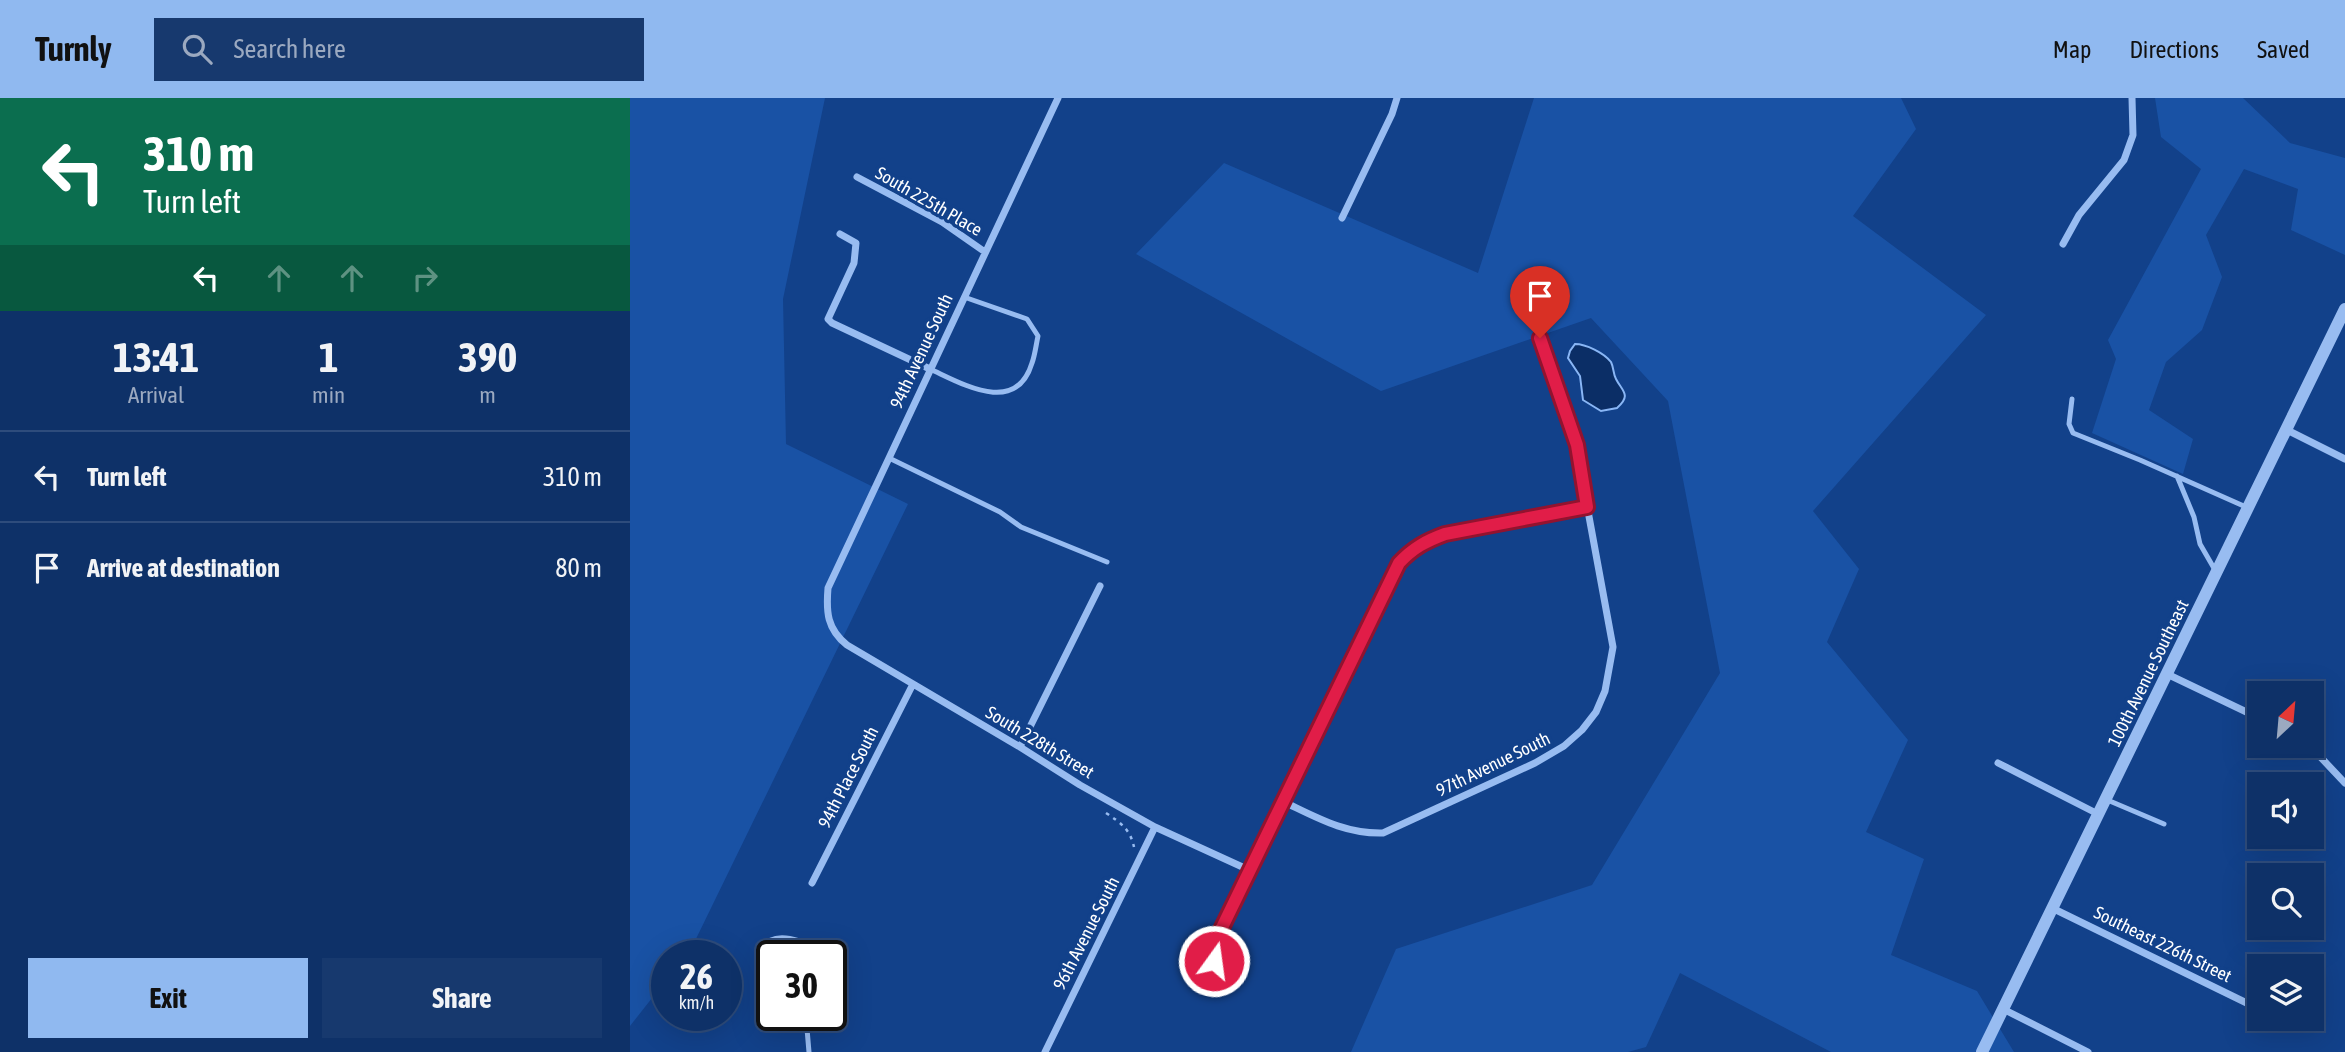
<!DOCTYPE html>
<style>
:root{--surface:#0e3168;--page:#17396e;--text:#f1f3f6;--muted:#9ba9c0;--line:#2e4c7c;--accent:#90b9f0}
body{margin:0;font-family:"Asap Condensed",sans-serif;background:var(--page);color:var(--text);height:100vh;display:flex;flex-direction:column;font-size:26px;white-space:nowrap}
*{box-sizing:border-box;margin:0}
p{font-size:23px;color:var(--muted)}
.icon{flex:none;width:38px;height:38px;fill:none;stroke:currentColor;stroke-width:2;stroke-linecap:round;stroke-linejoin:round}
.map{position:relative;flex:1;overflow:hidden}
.sheet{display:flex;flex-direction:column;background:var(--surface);width:630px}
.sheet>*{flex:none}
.top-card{background:#0b6e4f;color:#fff;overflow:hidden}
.needle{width:46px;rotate:26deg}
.buttons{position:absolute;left:1617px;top:583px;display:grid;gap:14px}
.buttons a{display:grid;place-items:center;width:77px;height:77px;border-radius:0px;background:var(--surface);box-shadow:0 7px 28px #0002,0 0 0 2px var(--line);font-size:35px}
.speed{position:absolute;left:21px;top:842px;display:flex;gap:14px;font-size:35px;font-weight:700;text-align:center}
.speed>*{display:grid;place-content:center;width:91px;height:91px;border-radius:50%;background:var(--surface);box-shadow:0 7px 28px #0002,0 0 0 2px var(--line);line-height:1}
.speed small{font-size:18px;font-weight:400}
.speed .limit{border:4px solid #111;border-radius:10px;background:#fff;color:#111}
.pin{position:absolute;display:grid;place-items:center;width:60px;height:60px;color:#fff;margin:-72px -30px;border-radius:50% 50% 50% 0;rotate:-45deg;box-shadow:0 0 7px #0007}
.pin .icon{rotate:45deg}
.me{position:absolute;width:77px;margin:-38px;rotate:14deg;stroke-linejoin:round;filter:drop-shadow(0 0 5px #0008)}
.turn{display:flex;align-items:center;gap:24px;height:147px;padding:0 28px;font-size:32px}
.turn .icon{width:91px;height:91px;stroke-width:2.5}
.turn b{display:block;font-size:49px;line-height:60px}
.lanes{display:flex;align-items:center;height:66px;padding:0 28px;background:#0003;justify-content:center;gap:35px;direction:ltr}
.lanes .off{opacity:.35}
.eta{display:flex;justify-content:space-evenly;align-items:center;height:119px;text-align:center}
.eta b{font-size:42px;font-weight:700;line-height:49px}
.button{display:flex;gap:14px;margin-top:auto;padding:14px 28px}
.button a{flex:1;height:80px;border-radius:0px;background:var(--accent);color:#111;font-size:28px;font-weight:700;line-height:80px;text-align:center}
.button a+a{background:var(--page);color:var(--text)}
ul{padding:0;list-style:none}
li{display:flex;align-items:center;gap:21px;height:91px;padding:0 28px;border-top:2px solid var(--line)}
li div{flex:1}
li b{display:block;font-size:26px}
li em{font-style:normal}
header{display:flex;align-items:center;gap:42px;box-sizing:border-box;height:98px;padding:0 35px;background:var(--accent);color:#111}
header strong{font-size:33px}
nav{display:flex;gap:38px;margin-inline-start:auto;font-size:24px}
.search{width:490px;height:63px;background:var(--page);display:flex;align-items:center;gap:18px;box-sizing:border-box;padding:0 24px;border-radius:0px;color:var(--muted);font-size:26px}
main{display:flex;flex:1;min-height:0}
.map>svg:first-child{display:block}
</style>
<header>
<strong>Turnly</strong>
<div class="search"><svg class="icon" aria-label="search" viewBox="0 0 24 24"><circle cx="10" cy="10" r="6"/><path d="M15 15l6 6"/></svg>Search here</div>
<nav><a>Map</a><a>Directions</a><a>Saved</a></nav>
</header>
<main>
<section class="sheet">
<div class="top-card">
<div class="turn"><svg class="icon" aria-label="left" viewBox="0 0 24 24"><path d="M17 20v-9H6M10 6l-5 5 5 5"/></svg><div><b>310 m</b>Turn left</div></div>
<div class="lanes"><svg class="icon" aria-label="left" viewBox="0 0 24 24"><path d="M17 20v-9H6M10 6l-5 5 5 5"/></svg><svg class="icon off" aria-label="ahead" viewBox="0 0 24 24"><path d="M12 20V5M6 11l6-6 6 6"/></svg><svg class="icon off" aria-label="ahead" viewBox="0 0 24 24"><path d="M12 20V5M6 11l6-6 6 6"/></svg><svg class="icon off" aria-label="right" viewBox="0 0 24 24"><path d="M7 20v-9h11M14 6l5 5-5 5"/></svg></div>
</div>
<div class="eta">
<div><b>13:41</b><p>Arrival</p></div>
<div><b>1</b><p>min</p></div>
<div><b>390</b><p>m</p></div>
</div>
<ul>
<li><svg class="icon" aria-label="left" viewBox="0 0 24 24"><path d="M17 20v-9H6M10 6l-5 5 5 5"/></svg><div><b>Turn left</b></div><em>310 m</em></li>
<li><svg class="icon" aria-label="arrive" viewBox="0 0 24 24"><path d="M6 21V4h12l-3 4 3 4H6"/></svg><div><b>Arrive at destination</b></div><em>80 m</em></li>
</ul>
<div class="button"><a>Exit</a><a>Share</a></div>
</section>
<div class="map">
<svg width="1715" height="954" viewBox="0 0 1715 954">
<rect width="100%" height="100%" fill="#12418a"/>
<path fill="#1952a5" d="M0 0H195L153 201 156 346 278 406 63 847 55 857 37 858V881L0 928Z
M904 0H1271L1286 31 1223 118 1356 217 1183 413 1229 471 1197 544 1278 642 1236 734 1294 761 1261 857 1347 893 1384 954H1201L1050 875 1016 949 998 954H721L766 851 962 787 1090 575 1038 303 961 220 751 293 506 156 594 65 848 175Z
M1525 0H1613L1660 45 1715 60V157L1661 132 1668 91 1614 71 1576 137 1592 179 1572 232 1536 264 1519 312 1563 341 1553 376 1462 335 1486 261 1478 242 1571 71 1531 39Z"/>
<path fill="#0b2e66" stroke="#89b6f5" stroke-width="2" d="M945 246C956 246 974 255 981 264 984 270 983 276 986 281 992 293 1002 297 987 310L971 313 953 302 950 278 938 260 940 253Z"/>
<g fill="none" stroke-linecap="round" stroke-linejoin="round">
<path stroke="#98bcf1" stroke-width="2.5" stroke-dasharray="3.5 5" stroke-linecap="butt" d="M476 715C491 725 500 731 504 749"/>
<path stroke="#98bcf1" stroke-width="5" d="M910 240 947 347 951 375
M300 271C333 286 386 318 402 265 405 257 406 247 408 238L397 221 334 199
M1442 301 1439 326 1443 335 1510 362 1616 409
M259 360 370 414 391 429 477 464
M1547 378 1564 419 1570 446 1585 472
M1475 701 1534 726
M142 904 129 892C129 882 127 869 129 859 136 824 181 845 199 858
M172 917 194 924 204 923 213 910 216 879 201 859
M176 919 179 954"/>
<path stroke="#98bcf1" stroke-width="7" d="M428 0 198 490C196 514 197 531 217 547L390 649 450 687 525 729 619 772
M227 79 312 124 355 154
M712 120 762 16 767 0
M210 136 226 145 224 165 198 221 202 225 300 271
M1433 146 1449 117 1494 62 1503 37 1502 0
M1657 332 1715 361
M1537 576 1629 620
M1680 648 1715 685
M390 649 470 488
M1368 665 1468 716
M652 703C686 719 714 736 753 735L905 665 934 648 952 632 966 614 975 593 983 549 951 375
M182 785 283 586
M1422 810 1629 911
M591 886 584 863 585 844 769 465C783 450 796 443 815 436L957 409
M1373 911 1458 954
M1648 920 1670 931
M415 954 525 729"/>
<path stroke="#98bcf1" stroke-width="12" d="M1352 954 1715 211"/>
</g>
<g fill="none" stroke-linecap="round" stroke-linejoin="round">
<defs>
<path id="route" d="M584 863 585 844 769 465C783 450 796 443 815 436L957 409 947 347 910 240"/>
</defs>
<use href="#route" stroke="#92132f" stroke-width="18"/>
<use href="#route" stroke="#e11d48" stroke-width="12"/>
</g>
<g text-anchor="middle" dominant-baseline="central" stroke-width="7" stroke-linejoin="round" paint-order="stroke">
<g font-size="18" fill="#fff" stroke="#12418a">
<text transform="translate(299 103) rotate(30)">South 225th Place</text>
<text transform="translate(291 253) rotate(-65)">94th Avenue South</text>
<text transform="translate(1518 575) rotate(-64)">100th Avenue Southeast</text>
<text transform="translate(410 644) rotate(31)">South 228th Street</text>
<text transform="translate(863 666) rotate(-26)">97th Avenue South</text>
<text transform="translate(218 679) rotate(-63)">94th Place South</text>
<text transform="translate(456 835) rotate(-63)">96th Avenue South</text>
<text transform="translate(1533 846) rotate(26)">Southeast 226th Street</text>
</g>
</g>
</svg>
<div class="buttons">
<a><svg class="needle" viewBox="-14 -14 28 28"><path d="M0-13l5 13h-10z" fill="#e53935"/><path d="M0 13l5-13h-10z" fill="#9ba9c0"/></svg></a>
<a><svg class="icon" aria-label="sound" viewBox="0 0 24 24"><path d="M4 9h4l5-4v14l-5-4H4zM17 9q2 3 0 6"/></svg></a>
<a><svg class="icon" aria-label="search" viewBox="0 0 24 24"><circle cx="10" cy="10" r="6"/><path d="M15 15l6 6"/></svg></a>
<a><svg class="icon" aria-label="layers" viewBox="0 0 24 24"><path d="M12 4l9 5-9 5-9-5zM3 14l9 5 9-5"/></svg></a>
</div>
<div class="speed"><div>26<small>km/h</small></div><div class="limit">30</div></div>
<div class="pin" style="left:910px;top:240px;background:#d93025"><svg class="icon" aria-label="arrive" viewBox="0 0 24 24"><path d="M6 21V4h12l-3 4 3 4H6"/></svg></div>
<svg class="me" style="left:584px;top:863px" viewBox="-20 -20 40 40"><circle r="17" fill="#e11d48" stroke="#fff" stroke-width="3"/><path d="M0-11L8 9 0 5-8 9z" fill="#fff"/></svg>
</div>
</main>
